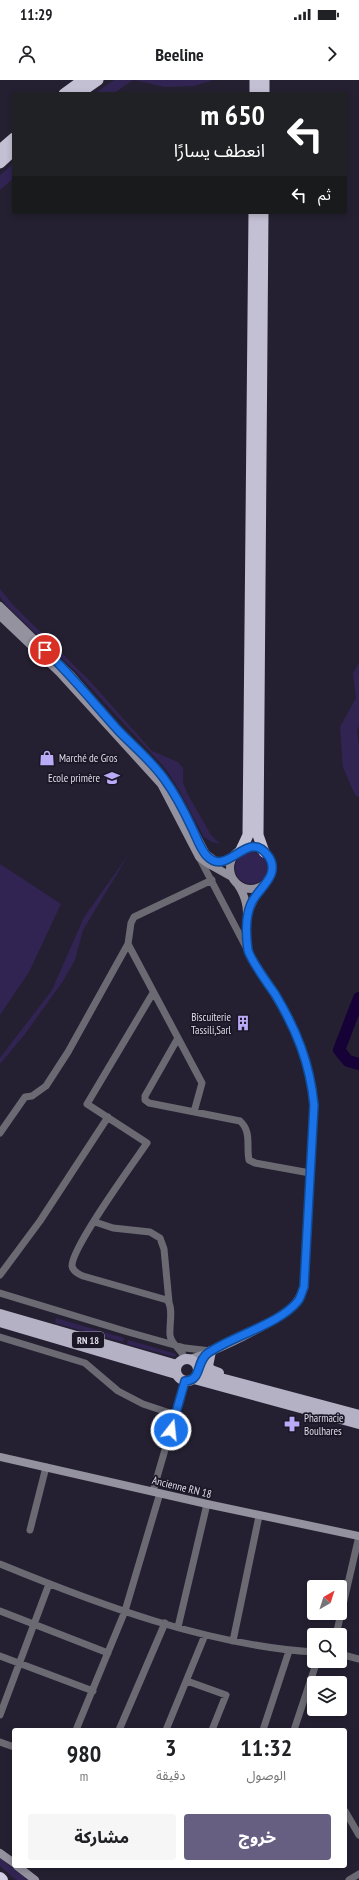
<!DOCTYPE html>
<html lang="ar">
<meta charset="utf-8">
<style>
:root{--surface:#fff;--page:#f6f6f6;--text:#202124;--muted:#757577;--accent:#665f82}
body{margin:0;font-family:"PT Sans Narrow","Noto Sans Arabic",sans-serif;background:var(--page);color:var(--text);direction:rtl;height:100vh;display:flex;flex-direction:column;font-size:15px;white-space:nowrap}
*{box-sizing:border-box;margin:0}
p{font-size:13px;color:var(--muted)}
.icon{flex:none;width:22px;height:22px;fill:none;stroke:currentColor;stroke-width:2;stroke-linecap:round;stroke-linejoin:round}
.map{position:relative;flex:1;overflow:hidden;direction:ltr}
.side{position:absolute;left:12px;top:1648px;width:335px;height:140px;display:flex;flex-direction:column;background:var(--surface);border-radius:4px;box-shadow:0 2px 6px #0003;direction:rtl}
.side>*{flex:none}
.top-card{position:absolute;left:12px;top:12px;width:335px;height:122px;border-radius:4px;box-shadow:0 2px 6px #0003;direction:rtl;background:#202124;color:#fff;overflow:hidden}
.needle{width:26px;rotate:39deg}
.tools{position:absolute;left:307px;top:1500px;display:grid;gap:8px}
.tools a{display:grid;place-items:center;width:40px;height:40px;border-radius:4px;background:var(--surface);box-shadow:0 2px 6px #0003;font-size:20px}
.pin{position:absolute;display:grid;place-items:center;width:34px;height:34px;color:#fff;margin:-17px;border:2px solid #fff;border-radius:50%;box-shadow:0 1px 4px #0007}
.me{position:absolute;width:44px;margin:-22px;rotate:16deg;stroke-linejoin:round;filter:drop-shadow(0 0 3px #0008)}
.turn{display:flex;align-items:center;gap:14px;height:84px;padding:0 16px;font-size:18px}
.turn .icon{width:52px;height:52px;stroke-width:2.5}
.turn b{display:block;font-size:28px;line-height:34px}
.then{display:flex;align-items:center;height:38px;padding:0 16px;background:#0003;gap:8px;font-size:15px}
.eta{display:flex;justify-content:space-evenly;align-items:center;height:68px;text-align:center}
.eta b{font-size:24px;font-weight:800;line-height:28px}
.cta{display:flex;gap:8px;margin-top:auto;padding:8px 16px}
.cta a{flex:1;height:46px;border-radius:4px;background:var(--accent);color:#fff;font-size:16px;font-weight:800;line-height:46px;text-align:center}
.cta a+a{background:var(--page);color:var(--text)}
.status{display:flex;justify-content:space-between;align-items:center;height:28px;padding:0 20px;background:var(--surface);direction:ltr}
.status svg{height:11px;fill:currentColor}
header{display:flex;justify-content:space-between;align-items:center;height:52px;padding:0 16px;background:var(--surface);font-size:18px;font-weight:800}
.map>svg:first-child{display:block}
</style>
<div class="status"><b>11:29</b><svg viewBox="0 0 49 12"><path d="M0 12V9h3v3zM5 12V6h3v6zM10 12V3h3v9zM15 12V0h3v12zM26 1h20v11H26zM47 4h2v5h-2z"/></svg></div>
<header><svg class="icon" aria-label="forward" viewBox="0 0 24 24"><path d="M9 5l7 7-7 7"/></svg>Beeline<svg class="icon" aria-label="person" viewBox="0 0 24 24"><circle cx="12" cy="8" r="4"/><path d="M4 21q1-7 8-7t8 7"/></svg></header>
<div class="map">
<svg width="359" height="1800" viewBox="0 0 359 1800">
<rect width="100%" height="100%" fill="#242031"/>
<path fill="#312453" d="M114 0H133L113 14H94Z
M134 0H213L194 6 165 7Z
M14 83V98L0 110V95Z
M0 509 14 526 89 600 152 671 178 682 183 688V702L187 713 211 755 220 764 212 762 204 757 178 708 165 688 77 593 8 527 0 517Z
M359 583V644L357 652 359 667V717L355 715 343 687 340 647 356 618 353 593Z
M235 788a16 16 0 1 1 32 0a16 16 0 1 1-32 0Z
M129 774 83 850 75 880 63 901 25 954 0 984V978L52 910 84 837Z
M0 784 61 824 29 892 0 935Z
M56 1238 124 1258 123 1262 55 1243Z
M128 1260 176 1274 175 1277 127 1264Z
M0 1778 28 1800H16L0 1786Z"/>
<g fill="none" stroke-linecap="round" stroke-linejoin="round">
<path stroke="#160236" stroke-width="12" d="M359 918 339 970 348 981 359 984"/>
<path stroke="#6b6a73" stroke-width="7" d="M200 779 247 869
M128 864 202 1003 194 1032
M153 913 87 1024 147 1063C134 1082 71 1168 72 1186 73 1191 78 1194 83 1196L167 1220C174 1227 169 1245 170 1255 171 1265 182 1269 185 1279
M178 958 145 1016V1020L149 1023 240 1041C252 1052 246 1066 249 1080L255 1083 310 1093
M0 1053 25 1017 32 1016 46 1006 68 972 128 864 131 843 134 837 212 800
M95 1142 113 1148 150 1152 160 1158 164 1169 169 1222
M0 1195 40 1141 108 1037
M0 1213 128 1252 185 1268 211 1271
M0 1257 85 1283 118 1311 143 1324 176 1335
M153 1411 185 1301
M30 1450 46 1387
M0 1484C100 1525 206 1565 314 1572
M0 1531 108 1573
M178 1547 207 1424
M336 1555 359 1456
M233 1561 259 1436
M340 1574 359 1579
M0 1576 93 1611
M187 1601 226 1615 212 1650
M0 1635 49 1504
M76 1650 125 1531 160 1413
M119 1650 165 1543
M166 1650 205 1555
M263 1650 289 1571
M294 1650 317 1581
M0 1662 14 1667
M345 1731 359 1755
M349 1800 359 1794"/>
<path stroke="#9592a0" stroke-width="8" d="M0 526 71 595 118 650 162 696 177 719 206 774 218 783 222 782 227 781 237 772
M0 536 59 592 161 704 199 777 207 783 232 797
M230 788a21 21 0 1 1 42 0a21 21 0 1 1-42 0Z
M248 832 256 816 264 806
M190 1279C215 1272 272 1244 291 1228 298 1222 301 1215 304 1207L314 1025C311 982 295 948 273 912 265 899 255 886 249 873 240 850 256 832 238 805
M198 1287 206 1274
M0 1377 207 1424 359 1456
M0 1773 14 1783
M17 1786 35 1800"/>
<path stroke="#b5b1c4" stroke-width="10" d="M0 1234 177 1285
M0 1242 176 1294
M211 1271 208 1286 211 1290 219 1293
M176 1290a11 11 0 1 1 22 0a11 11 0 1 1-22 0Z
M198 1292 359 1335
M194 1299 359 1344"/>
<path stroke="#c4c0d4" stroke-width="11" d="M64 14 83 0
M78 14 98 0
M255 14V0
M264 14V0
M0 70 14 58
M0 83 14 70
M263 132 258 755 264 772
M241 770 248 755 254 132"/>
<path stroke="#d2cee4" stroke-width="12" d="M0 1798 2 1800"/>
</g>
<g fill="none" stroke-linecap="round" stroke-linejoin="round">
<defs>
<path id="route" d="M45 570C71 595 93 622 117 649 133 666 152 681 165 700 176 715 184 731 192 748 196 756 200 768 206 775 228 800 248 745 269 777 281 796 257 809 251 824 245 838 246 856 248 870 250 879 268 904 275 914 296 949 310 983 314 1025L304 1207C302 1211 301 1217 298 1221 280 1244 232 1256 208 1273 196 1281 202 1301 185 1301L171 1350"/>
</defs>
<use href="#route" stroke="#114b97" stroke-width="10"/>
<use href="#route" stroke="#1a73e8" stroke-width="7"/>
</g>
<defs>
<symbol id="shop-bare" viewBox="-9 -9 18 18"><path d="M-5-2.5h2.3a2.7 3.5 0 0 1 5.4 0H5L5.5 6h-11ZM-1.5-2.5h3a1.5 2.3 0 0 0-3 0Z" fill="#bbaaf6" stroke="#1b1727" stroke-width="2.5" paint-order="stroke"/></symbol>
<symbol id="school-bare" viewBox="-9 -9 18 18"><path d="M0-5L7-2L0 1L-7-2ZM-4 1L0 2.5L4 1V4Q0 6-4 4Z" fill="#bbaaf6" stroke="#1b1727" stroke-width="2.5" paint-order="stroke"/></symbol>
<symbol id="building-bare" viewBox="-9 -9 18 18"><path d="M-4-6H4V6H1V3H-1V6H-4ZM-2.5-4.3h1.7v1.8h-1.7ZM.8-4.3h1.7v1.8H.8ZM-2.5-1h1.7V.8h-1.7ZM.8-1h1.7V.8H.8Z" fill="#bbaaf6" stroke="#1b1727" stroke-width="2.5" paint-order="stroke"/></symbol>
<symbol id="pharmacy-bare" viewBox="-9 -9 18 18"><path d="M-2-6h4v4h4v4h-4v4h-4v-4h-4v-4h4Z" fill="#bbaaf6" stroke="#1b1727" stroke-width="2.5" paint-order="stroke"/></symbol>
</defs>
<g fill-rule="evenodd">
<use href="#shop-bare" x="36" y="667" width="22" height="22"/>
<use href="#school-bare" x="101" y="687" width="22" height="22"/>
<use href="#building-bare" x="232" y="932" width="22" height="22"/>
<use href="#pharmacy-bare" x="281" y="1333" width="22" height="22"/>
</g>
<g text-anchor="middle" dominant-baseline="central" stroke-width="3.5" stroke-linejoin="round" paint-order="stroke">
<rect fill="#1b1727" stroke="#a4a2af" stroke-width="1" x="72" y="1252" width="32" height="16" rx="3"/>
<g font-size="10" font-weight="bold" fill="#dfdde9">
<text x="88" y="1260">RN 18</text>
</g>
<g font-size="11" fill="#dfdde9" stroke="#1b1727" text-anchor="start">
<text x="59" y="678">Marché de Gros</text>
<text x="100" y="698" text-anchor="end">Ecole primère</text>
<text x="231" y="937" text-anchor="end">Biscuiterie<tspan x="231" dy="13">Tassili,Sarl</tspan></text>
<text x="304" y="1338">Pharmacie<tspan x="304" dy="13">Boulhares</tspan></text>
</g>
<g font-size="11" fill="#dfdde9" stroke="#1b1727">
<text transform="translate(182 1407) rotate(14)">Ancienne RN 18</text>
</g>
</g>
</svg>
<div class="tools">
<a><svg class="needle" viewBox="-14 -14 28 28"><path d="M0-13l5 13h-10z" fill="#e53935"/><path d="M0 13l5-13h-10z" fill="#757577"/></svg></a>
<a><svg class="icon" aria-label="search" viewBox="0 0 24 24"><circle cx="10" cy="10" r="6"/><path d="M15 15l6 6"/></svg></a>
<a><svg class="icon" aria-label="layers" viewBox="0 0 24 24"><path d="M12 4l9 5-9 5-9-5zM3 14l9 5 9-5"/></svg></a>
</div>
<div class="pin" style="left:45px;top:570px;background:#d93025"><svg class="icon" aria-label="arrive" viewBox="0 0 24 24"><path d="M6 21V4h12l-3 4 3 4H6"/></svg></div>
<svg class="me" style="left:171px;top:1350px" viewBox="-20 -20 40 40"><circle r="17" fill="#1a73e8" stroke="#fff" stroke-width="3"/><path d="M0-11L8 9 0 5-8 9z" fill="#fff"/></svg>
<div class="top-card">
<div class="turn"><svg class="icon" aria-label="left" viewBox="0 0 24 24"><path d="M17 20v-9H6M10 6l-5 5 5 5"/></svg><div><b>650 m</b>انعطف يسارًا</div></div>
<div class="then">ثم<svg class="icon" aria-label="left" viewBox="0 0 24 24"><path d="M17 20v-9H6M10 6l-5 5 5 5"/></svg></div>
</div>
<section class="side">
<div class="eta">
<div><b>11:32</b><p>الوصول</p></div>
<div><b>3</b><p>دقيقة</p></div>
<div><b>980</b><p>m</p></div>
</div>
<div class="cta"><a>خروج</a><a>مشاركة</a></div>
</section>
</div>
